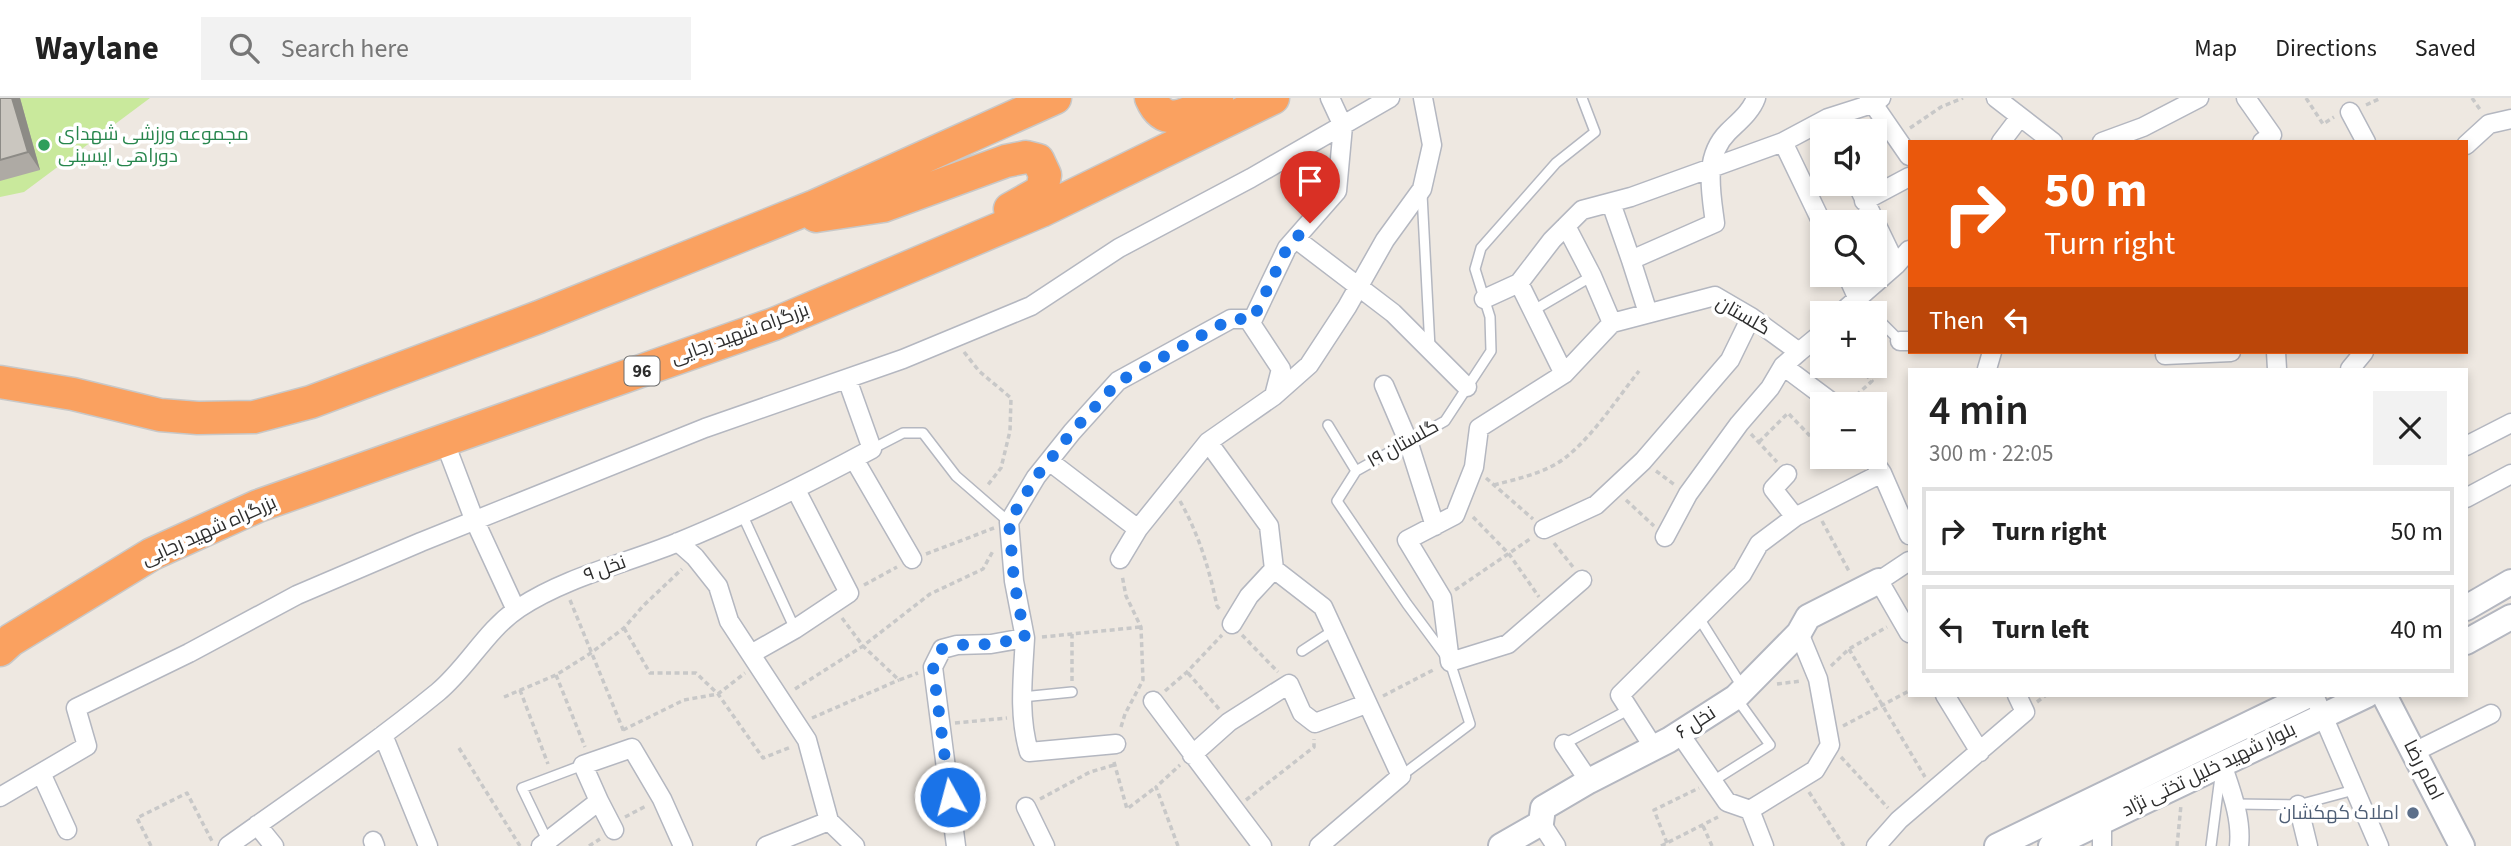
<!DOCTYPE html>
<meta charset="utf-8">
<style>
:root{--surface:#fff;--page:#f2f2f2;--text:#222;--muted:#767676;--line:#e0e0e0}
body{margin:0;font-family:"Source Sans 3",Cairo,sans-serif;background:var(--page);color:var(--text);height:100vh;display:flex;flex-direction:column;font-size:26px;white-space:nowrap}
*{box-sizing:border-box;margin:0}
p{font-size:23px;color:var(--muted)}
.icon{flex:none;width:38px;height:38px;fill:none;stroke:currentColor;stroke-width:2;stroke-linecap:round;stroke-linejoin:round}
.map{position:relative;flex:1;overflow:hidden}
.drawer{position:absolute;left:1908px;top:270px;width:560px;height:329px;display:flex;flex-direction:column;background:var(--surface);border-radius:0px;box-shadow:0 4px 10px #0003}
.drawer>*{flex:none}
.guide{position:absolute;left:1908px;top:42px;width:560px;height:214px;border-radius:0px;box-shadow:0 4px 10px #0003;background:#ea580c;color:#fff;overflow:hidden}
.buttons{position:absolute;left:1810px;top:21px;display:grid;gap:14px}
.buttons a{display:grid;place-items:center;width:77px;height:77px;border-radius:0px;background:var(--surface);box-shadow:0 4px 10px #0003;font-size:35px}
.pin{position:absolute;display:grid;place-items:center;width:60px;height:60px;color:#fff;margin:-72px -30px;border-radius:50% 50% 50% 0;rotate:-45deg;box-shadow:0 0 7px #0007}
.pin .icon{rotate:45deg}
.me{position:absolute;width:77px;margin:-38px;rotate:353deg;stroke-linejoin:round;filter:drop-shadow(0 0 5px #0008)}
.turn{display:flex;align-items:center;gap:24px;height:147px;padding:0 21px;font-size:32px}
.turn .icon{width:91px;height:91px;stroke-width:2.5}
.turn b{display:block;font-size:49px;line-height:60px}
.then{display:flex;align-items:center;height:66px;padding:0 21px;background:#0003;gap:14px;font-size:26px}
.round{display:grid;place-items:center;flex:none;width:74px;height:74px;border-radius:0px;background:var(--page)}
.overview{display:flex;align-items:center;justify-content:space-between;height:119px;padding:0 21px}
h1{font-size:42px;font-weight:600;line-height:52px}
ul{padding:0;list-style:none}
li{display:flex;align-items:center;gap:21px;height:88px;margin:0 14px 10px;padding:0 7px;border:4px solid var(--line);border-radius:0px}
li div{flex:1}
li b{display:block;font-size:26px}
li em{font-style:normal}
header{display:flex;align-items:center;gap:42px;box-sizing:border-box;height:98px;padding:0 35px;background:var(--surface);border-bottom:2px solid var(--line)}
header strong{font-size:33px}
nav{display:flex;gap:38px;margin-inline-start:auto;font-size:24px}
.search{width:490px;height:63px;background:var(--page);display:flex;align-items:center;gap:18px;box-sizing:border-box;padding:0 24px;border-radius:0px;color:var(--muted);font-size:26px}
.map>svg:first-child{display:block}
</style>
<header>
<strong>Waylane</strong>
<div class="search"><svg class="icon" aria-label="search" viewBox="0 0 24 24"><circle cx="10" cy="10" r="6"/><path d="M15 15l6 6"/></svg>Search here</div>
<nav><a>Map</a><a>Directions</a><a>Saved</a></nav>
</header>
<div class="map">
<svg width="2511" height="748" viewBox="0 0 2511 748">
<rect width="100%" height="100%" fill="#eee8e1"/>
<path fill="#c9e99c" d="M0 0H150L24 94 0 99Z"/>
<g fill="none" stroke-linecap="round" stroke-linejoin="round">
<defs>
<path id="lane" d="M1422 96 1430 250
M1534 212 1592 178
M1874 217 1900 243
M1328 327 1356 373
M872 351 903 335H923L956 378 1009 424
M742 416 795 531
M1699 520 1743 590
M1302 553 1334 532
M1022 599 1072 594
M1564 646 1630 611
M1401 678 1470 626 1450 564 1407 506 1337 403 1356 373 1445 323 1491 253 1490 219 1475 171 1481 150 1556 65 1595 34 1582 0
M1713 683 1770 647 1737 601
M2235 706 2298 707 2354 692
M547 742 522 690 583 667
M2211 748 2221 671"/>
<path id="street" d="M1869 0 1909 58
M1996 0 2053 44
M2246 0 2272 37 2262 44
M2350 14 2366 44
M1783 44 1822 125
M2001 44 2020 19
M2102 44 2143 29 2199 0
M2466 47 2489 26 2511 21
M1857 86 1896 167
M1864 103 1909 79
M1611 105 1631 162
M1566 128 1592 178 1612 225 1564 276 1479 330 1474 369 1455 417 1407 442 1442 500 1450 564 1508 546 1582 482
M1296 141 1393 215 1467 289
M1847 177 1857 199
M1519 185 1564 276
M1484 201 1519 185 1552 142 1582 112 1631 99 1783 44 1828 20 1872 6 1881 0
M1648 215 1631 162 1715 125C1711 94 1703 59 1728 34 1738 24 1751 14 1756 0
M1841 215 1896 167 1909 152
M1248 221 1281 271 1274 298
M1612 225 1715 198 1751 219 1799 254 1822 235
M1900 243H1909
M2276 254 2277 271
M2165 257 2231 254
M1783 268 1834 306
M1987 271 1992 254
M2350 271 2364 254
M1384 287 1408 343 1435 428
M444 342 474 421 516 512
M1208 344 1269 428 1274 471 1249 498 1232 526
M2466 348 2511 325
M1871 359 1882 375
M854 361 912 461
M1049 363 1138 431
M1787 376 1773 391 1795 419 1882 375 1909 437
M2466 400 2511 376
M1544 431 1596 407 1643 363 1730 262 1751 219
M1665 439 1688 396 1739 326 1770 290 1783 268 1799 254
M678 444 695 459 718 488 729 523 807 642 829 723 855 748
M1120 461 1138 431 1208 344 1274 298 1309 267 1347 209 1385 142 1422 91 1432 47 1423 0
M1909 463 1879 483 1909 535
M1274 471 1323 509 1401 678 1319 748
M1025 540C1023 578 1018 617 1029 654L1116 646
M751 556 795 531 849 495 796 392
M1945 597 1980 654
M2314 597 2379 748
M1153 603 1262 748
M1680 636 1727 704 1750 712 1764 748
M383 637 428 748
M1564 646 1589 683
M1654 650 1620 597 1742 476 1759 446 1795 419
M2414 654 2491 616
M1192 657 1229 624 1289 586 1302 615 1315 625 1366 606
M2222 666C2231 693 2242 720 2239 748
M41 675 67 732
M0 699 87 648 76 610 189 555 297 497 421 444 705 330 903 261 1031 208 1119 150 1251 80 1390 0
M599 703 614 732
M2298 707 2308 748
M1026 709 1045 748
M1750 712 1815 672 1830 647 1818 581 1799 535
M2102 724V748
M1541 725 1556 748
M257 727 274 748
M373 743 375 748
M228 748C298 698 371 649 438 594 468 569 486 532 519 510 566 479 624 466 676 445 743 418 809 385 872 351L847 281
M541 748 599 703 583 667 632 650 662 701 683 748
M766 748 829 723
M956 748 933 569 942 551 957 547 991 546 1025 540 1014 483 1009 424 1036 379 1072 334 1118 283 1231 221H1253L1287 150 1337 93 1343 28 1330 0
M1876 748 1899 722 2025 614 2017 597"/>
<path id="secondary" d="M2466 510 2511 484
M2466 544 2511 519
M2384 597 2462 748
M1501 748 1541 725 1543 710 1589 683 1669 642 1736 599 1799 535 1808 519 1879 483
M1997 748 2309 597
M2051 748 2367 597"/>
<path id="highway" d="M1151 0C1166 35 1193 12 1217 0
M816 118 883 108 1006 63 1026 59 1038 62 1045 77 1042 93 1010 111
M0 284 73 296 160 317 198 320 254 319 311 304 539 219 815 108 1055 0
M0 552 11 542 152 456 258 408 774 226 1041 113 1273 0"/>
</defs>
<use href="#lane" stroke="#b4b7c0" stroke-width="12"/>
<use href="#street" stroke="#b4b7c0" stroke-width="21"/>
<use href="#secondary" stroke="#b4b7c0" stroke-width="28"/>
<use href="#highway" stroke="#c8c8c8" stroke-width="35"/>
<path stroke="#c8c8c8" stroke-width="3.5" stroke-dasharray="5 3.5" stroke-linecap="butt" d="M2306 0 2323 26 2334 19
M2472 0 2481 13
M2366 7 2381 0
M1910 30 1941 9 1963 0
M964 254 979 273 1011 300 1010 333 1001 370 987 388
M1850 303 1872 283 1857 268
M1751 336 1777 364
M1759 344 1788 315 1812 340 1822 330
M1656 373 1675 387
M1486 380 1533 421
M1494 387C1517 381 1545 375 1565 360 1594 337 1616 302 1639 273
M1626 402 1654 428
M1180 403C1199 437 1209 470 1217 508L1221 513
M1473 419 1509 456 1539 499
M1822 423 1850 475
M1554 445 1573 469
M926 456 994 430
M864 487 897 469
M1455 492 1530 441
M570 502 624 634
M842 520 863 548 899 582 918 575
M624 530 650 575H696L718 596 763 660 791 649
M1242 537 1278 574
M1042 539 1141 529
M1849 551 1925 679
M1831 568 1849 551 1887 529
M1188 575 1219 611
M556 577 585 649
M1072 583V536
M1777 586 1801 583
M795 591 863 548 930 496 983 471 993 453
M520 592 548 666
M1165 593 1187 574 1222 537
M1383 598 1435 571
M504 599 556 577 591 555 624 530 643 508 682 471
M2037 604 2046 597
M812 620 899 582
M955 625 1007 620
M1843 628 1909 593
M1121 629 1125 616 1143 582 1141 529 1126 498 1122 477
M623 632 684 602 718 596 745 575
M459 650 520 748
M1841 659 1888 710
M1114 664 1127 711 1156 689
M1809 694 1844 748
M1040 701 1090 674 1114 667
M1246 702 1314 649V641
M625 719 646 708
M1703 728 1712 748
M1667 745 1654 712 1699 690
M151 748 137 720 187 695 212 743
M589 748 600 741
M1178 748 1156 689 1180 667
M1661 748 1718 719
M2177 748 2181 707"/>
<use href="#lane" stroke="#fff" stroke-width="9"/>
<use href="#street" stroke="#fff" stroke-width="18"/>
<use href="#secondary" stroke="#fff" stroke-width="24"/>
<use href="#highway" stroke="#faa160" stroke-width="32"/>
</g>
<path fill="#aeaaa4" d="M0 0H20L40 72 0 83Z"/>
<path fill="#8d8b86" d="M12 0H20L40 72 28 54Z"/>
<path fill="#cac6bf" stroke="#8d8b86" stroke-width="2" d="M0 0H12L28 54 0 62Z"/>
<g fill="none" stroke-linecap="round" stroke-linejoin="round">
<path stroke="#1a73e8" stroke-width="12" stroke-dasharray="0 21.6" d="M950 699 933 569 942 551 957 547 990 546 1025 540 1014 483 1009 424 1036 379 1072 334 1118 284 1231 221H1253L1287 150 1310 125"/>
</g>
<circle fill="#2e9e5b" stroke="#fff" stroke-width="2.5" cx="44" cy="47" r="7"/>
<circle fill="#5c6f8a" stroke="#fff" stroke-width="2.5" cx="2413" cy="715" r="7"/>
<g text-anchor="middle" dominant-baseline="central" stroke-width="7" stroke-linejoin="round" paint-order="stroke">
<rect fill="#fff" stroke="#6c6c6c" stroke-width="2" x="624.5" y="258.5" width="35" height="29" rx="5"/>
<g font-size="18" font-weight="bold" fill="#2d2d2d">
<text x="642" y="273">96</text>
</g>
<g font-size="19" fill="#27864d" stroke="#fff" text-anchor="start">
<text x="58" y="36">مجموعه ورزشی شهدای<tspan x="58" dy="22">دوراهی ایسینی</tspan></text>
</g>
<g font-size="19" fill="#2d2d2d" stroke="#fff">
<text transform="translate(1743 218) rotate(30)">گلستان</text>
<text transform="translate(740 236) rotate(-20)">بزرگراه شهید رجایی</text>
<text transform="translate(1403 346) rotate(-29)">گلستان ۱۹</text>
<text transform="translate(209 433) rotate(-24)">بزرگراه شهید رجایی</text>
<text transform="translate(605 471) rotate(-20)">نخل ۹</text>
<text transform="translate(1696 625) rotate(-33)">نخل ۶</text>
<text transform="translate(2209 672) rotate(-26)">بلوار شهید خلیل تختی نژاد</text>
<text transform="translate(2423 672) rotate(63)">امام رضا</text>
</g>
<g font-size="19" fill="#4e5e75" stroke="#fff" text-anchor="end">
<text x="2399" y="715">املاک کهکشان</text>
</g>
</g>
</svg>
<div class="buttons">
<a><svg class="icon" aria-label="sound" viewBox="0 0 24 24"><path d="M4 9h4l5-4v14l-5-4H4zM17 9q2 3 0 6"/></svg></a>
<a><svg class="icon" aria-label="search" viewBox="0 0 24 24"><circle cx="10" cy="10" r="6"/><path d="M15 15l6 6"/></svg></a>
<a>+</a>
<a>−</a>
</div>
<div class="pin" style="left:1310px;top:125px;background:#d93025"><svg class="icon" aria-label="arrive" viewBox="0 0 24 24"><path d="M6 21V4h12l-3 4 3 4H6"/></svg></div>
<svg class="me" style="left:950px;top:699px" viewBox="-20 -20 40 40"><circle r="17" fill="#1a73e8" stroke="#fff" stroke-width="3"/><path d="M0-11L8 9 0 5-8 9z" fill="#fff"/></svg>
<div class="guide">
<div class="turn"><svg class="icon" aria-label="right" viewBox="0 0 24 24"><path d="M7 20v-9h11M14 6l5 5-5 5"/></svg><div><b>50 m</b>Turn right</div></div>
<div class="then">Then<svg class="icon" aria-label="left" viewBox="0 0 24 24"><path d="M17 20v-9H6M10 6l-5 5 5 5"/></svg></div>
</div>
<section class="drawer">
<div class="overview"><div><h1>4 min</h1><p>300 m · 22:05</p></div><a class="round"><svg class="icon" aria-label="close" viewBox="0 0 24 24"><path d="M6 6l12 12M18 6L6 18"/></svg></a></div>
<ul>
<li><svg class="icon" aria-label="right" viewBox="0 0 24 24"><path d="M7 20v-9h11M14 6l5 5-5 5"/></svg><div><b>Turn right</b></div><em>50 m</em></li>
<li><svg class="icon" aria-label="left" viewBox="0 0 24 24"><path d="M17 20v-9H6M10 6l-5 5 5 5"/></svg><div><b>Turn left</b></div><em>40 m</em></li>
</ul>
</section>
</div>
